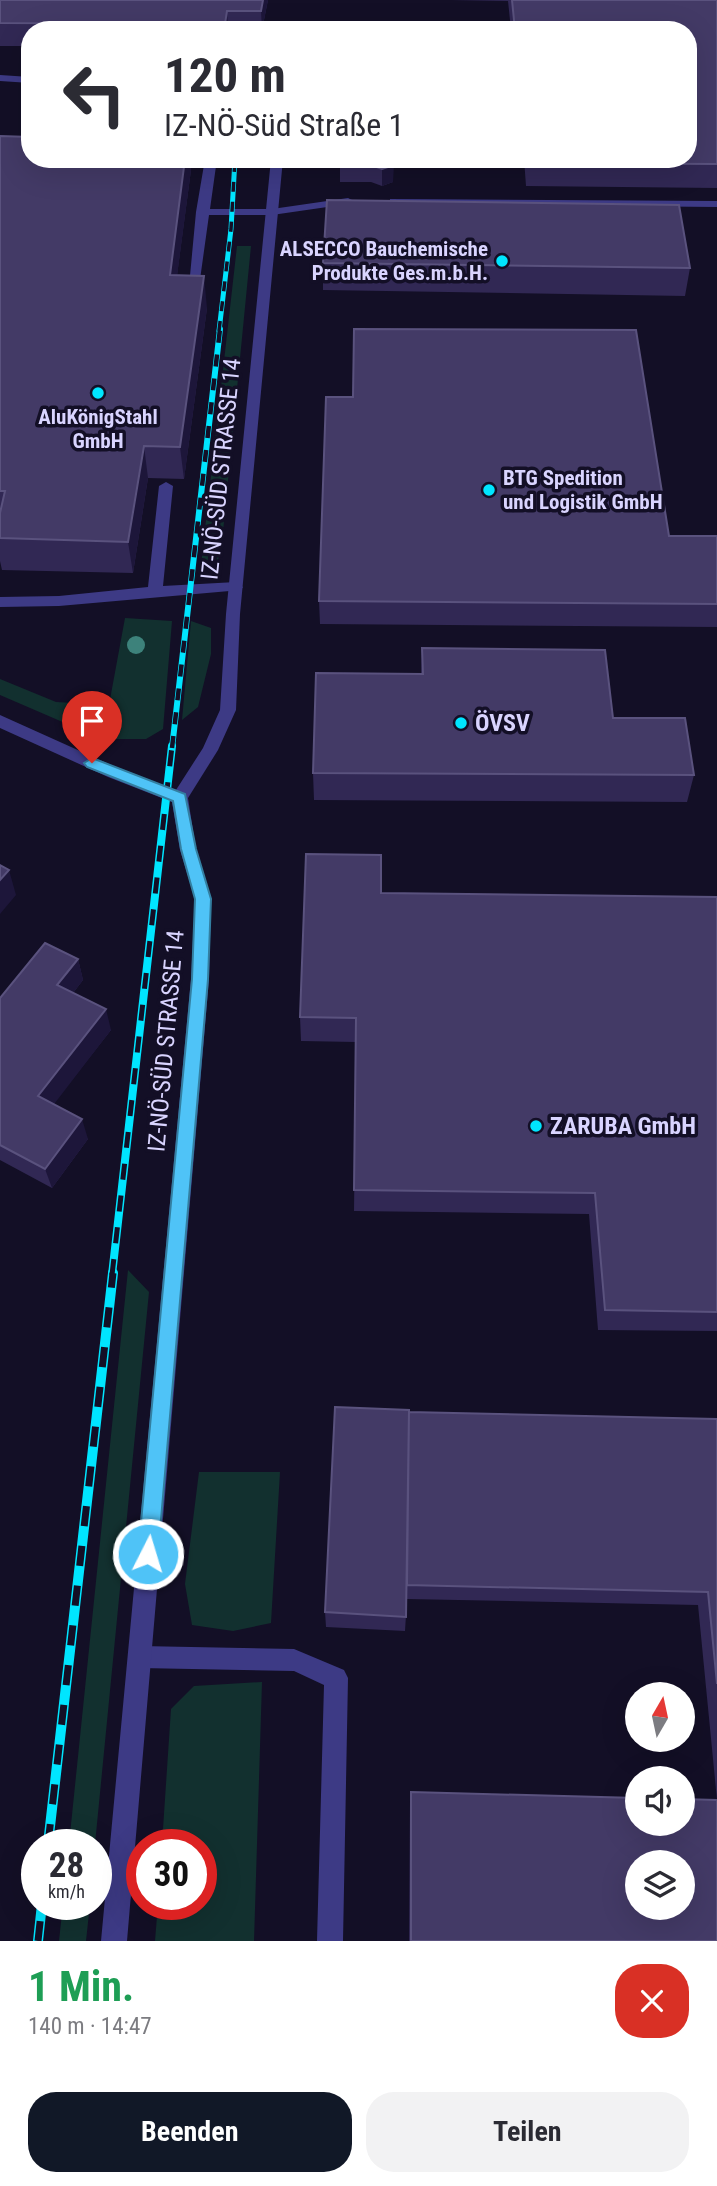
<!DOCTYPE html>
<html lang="de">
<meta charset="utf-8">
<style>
:root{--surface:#fff;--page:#f2f2f3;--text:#2b2b33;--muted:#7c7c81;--accent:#111827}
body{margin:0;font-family:"Roboto Condensed",sans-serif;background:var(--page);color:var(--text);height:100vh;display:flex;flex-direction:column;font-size:26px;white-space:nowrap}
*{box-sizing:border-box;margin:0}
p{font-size:23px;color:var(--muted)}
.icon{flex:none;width:38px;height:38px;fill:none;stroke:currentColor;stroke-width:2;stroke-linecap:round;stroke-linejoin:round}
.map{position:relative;height:1941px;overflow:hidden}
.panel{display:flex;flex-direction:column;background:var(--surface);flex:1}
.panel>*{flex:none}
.top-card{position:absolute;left:21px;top:21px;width:676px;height:147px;border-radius:28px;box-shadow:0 7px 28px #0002;background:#fff;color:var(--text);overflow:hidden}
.needle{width:46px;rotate:9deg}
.tools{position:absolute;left:625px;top:1682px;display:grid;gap:14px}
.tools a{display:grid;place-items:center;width:70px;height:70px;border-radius:50%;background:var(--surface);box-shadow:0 7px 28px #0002;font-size:35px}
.speed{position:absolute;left:21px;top:1829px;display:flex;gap:14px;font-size:35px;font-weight:700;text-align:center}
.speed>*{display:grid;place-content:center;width:91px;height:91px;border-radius:50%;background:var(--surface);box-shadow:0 7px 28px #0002;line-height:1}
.speed small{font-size:18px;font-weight:400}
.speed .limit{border:10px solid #d22;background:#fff;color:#111}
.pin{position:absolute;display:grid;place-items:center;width:60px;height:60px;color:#fff;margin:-72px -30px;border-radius:50% 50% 50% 0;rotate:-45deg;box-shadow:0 0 7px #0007}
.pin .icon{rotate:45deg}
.me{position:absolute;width:77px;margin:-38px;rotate:5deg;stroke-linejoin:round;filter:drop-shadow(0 0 5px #0008)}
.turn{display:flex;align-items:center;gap:24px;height:147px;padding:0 28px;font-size:32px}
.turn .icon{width:91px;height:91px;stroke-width:2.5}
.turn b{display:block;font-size:49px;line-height:60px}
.round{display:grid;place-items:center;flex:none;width:74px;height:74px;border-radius:28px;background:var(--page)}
.headline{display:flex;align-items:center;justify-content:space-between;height:119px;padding:0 28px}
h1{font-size:42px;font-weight:700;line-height:52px;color:#1e9e55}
.primary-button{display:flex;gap:14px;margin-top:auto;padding:14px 28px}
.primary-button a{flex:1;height:80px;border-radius:28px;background:var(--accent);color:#fff;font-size:28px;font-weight:700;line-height:80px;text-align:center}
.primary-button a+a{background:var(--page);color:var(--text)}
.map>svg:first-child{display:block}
</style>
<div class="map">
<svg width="717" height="1941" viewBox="0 0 717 1941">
<rect width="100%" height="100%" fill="#130f26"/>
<path fill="#12302f" d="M237 246H251L221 552 217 562 201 565Z
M125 618 172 621 163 729 146 739H102L0 695V679L56 702 109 705Z
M191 621 211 628V654L198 707 182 720Z
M128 1270 149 1292 95 1844H69Z
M199 1472H280L271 1623 233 1631 192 1625 185 1584Z
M262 1682 254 1941H155L158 1904H201V1844H162L171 1709 194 1686Z
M63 1904H90L86 1941H59Z"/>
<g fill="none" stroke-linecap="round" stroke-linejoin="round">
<path fill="#3d3a85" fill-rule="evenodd" d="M0 75 30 77V83L0 81Z
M205 159H217L210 209H272L348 198 354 201 348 204 272 215H209L198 294 188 297 196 212Z
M390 199 717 201V207L394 204 390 203Z
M166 482 173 486 163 586 236 582 243 587 241 590 59 606 0 607V597L59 596 148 587 159 486Z
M140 1646 294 1649 344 1670 348 1678 343 1941H317L324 1685 294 1671 140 1668 132 1665 129 1657 132 1649Z"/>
<path fill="#3d3a85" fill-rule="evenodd" d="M271 159H283L240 614 236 710 218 750 188 798 196 850 211 899 209 979 127 1941H101L191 979 195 899 180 850 172 802 108 777 0 728V715L120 769 176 790 203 748 220 710 226 614Z"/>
<defs>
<path id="rail-far3" d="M219 331 231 229 235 159"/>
<path id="rail-far2" d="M172 748 220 329"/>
<path id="rail-far1" d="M112 1275 172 746"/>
<path id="rail" d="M48 1844 113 1273
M38 1941 42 1904"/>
</defs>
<use href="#rail-far3" stroke="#00e5ff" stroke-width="5"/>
<use href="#rail-far2" stroke="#00e5ff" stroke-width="6"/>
<use href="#rail-far1" stroke="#00e5ff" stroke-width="8"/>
<use href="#rail" stroke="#00e5ff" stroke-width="10"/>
<use href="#rail-far3" stroke="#130f26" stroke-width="3.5" stroke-dasharray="10" stroke-linecap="butt"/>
<use href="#rail-far2" stroke="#130f26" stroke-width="4.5" stroke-dasharray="12" stroke-linecap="butt"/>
<use href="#rail-far1" stroke="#130f26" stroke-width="5" stroke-dasharray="16" stroke-linecap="butt"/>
<use href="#rail" stroke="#130f26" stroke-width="7" stroke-dasharray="20" stroke-linecap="butt"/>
</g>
<circle fill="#3d827b" cx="136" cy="645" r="9"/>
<path fill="#312854" d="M0 0H268L262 30H30V46H0Z
M451 0H717V188L526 186 524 159H688V30H511L508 1Z
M0 136 30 159H190L191 170 177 275 207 308 184 479 148 478 133 573 2 570 0 561Z
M340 159H393V182L382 186 371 182H340Z
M323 263 690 268 685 296 323 290Z
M717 536V627L320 624 319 601Z
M422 648 613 718 694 775 687 802 314 800 313 773 421 674Z
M381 893 717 897V1331L598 1330 589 1214 354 1211 356 1042 301 1041 300 1017Z
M78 959 83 980 73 993 111 1030 53 1104 88 1139 52 1188 0 1160V998Z
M409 1412 717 1419V1941H409L410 1800 411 1792 717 1800 698 1605 407 1599 405 1631 326 1627 325 1612Z"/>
<path fill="#1d163a" d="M263 0H268L262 30 261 11Z
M227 11 228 30H225V24Z
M185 159H190L191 170 173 307 170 275Z
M394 165 393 182 382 186V169Z
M204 276 207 308 184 479 180 447Z
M144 446 148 478 133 573 128 542Z
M9 870 16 895 0 914V880Z
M78 959 83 980 63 1006 57 985Z
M106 1009 111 1030 45 1116 38 1096Z
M82 1119 88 1139 52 1188 45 1169Z"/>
<path fill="#433a66" stroke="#5a527e" stroke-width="2" fill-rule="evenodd" d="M0 0H263L261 11H227L225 24 0 23Z
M512 0H717V164L528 163V159H688V30H515Z
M0 136 30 137V159H185L170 275 204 276 180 447 144 446 128 542 0 538V513L5 491H0Z
M340 159H393L394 165 382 169 371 165H340Z
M327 200 679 205 690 268 323 263Z
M354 329 636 330 669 536H717V604L319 601 326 397H353Z
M422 648 605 650 613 718H685L694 775 313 773 316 673 423 674Z
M306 854 381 855V893L717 897V1312L605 1310 595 1193 354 1190 356 1018 300 1017Z
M0 865 9 870 0 880Z
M45 943 78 959 57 985 106 1009 38 1096 82 1119 45 1169 0 1145V998Z
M335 1407 409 1410 406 1617 325 1612Z
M409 1412 717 1419V1684L708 1592 407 1585Z
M411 1792 637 1798V1824H682V1799L717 1800V1941H411ZM637 1862H682V1908H637Z"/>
<path fill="#4fc3f7" stroke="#337fa1" stroke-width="2" d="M92 758 185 794 196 849 211 899 208 979 158 1554 156 1561 148 1564 141 1561 138 1554 192 979 195 899 181 849 173 801 87 767 84 763Z"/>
<g fill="#00e5ff" stroke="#130f26" stroke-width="2.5">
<circle cx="502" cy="261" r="7"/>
<circle cx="98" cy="393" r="7"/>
<circle cx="489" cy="490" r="7"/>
<circle cx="461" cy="723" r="7"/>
<circle cx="536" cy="1126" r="7"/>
</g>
<g text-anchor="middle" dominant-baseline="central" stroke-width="7" stroke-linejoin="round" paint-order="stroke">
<g font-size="21" font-weight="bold" fill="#d9d4ff" stroke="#130f26" text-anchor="end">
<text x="488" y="249">ALSECCO Bauchemische<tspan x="488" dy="24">Produkte Ges.m.b.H.</tspan></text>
<text x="98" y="417" text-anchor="middle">AluKönigStahl<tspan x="98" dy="24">GmbH</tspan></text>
<text x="503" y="478" text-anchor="start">BTG Spedition<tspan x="503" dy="24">und Logistik GmbH</tspan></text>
</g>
<g font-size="24" fill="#d9d4ff" stroke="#130f26">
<text transform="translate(221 469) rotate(-84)">IZ-NÖ-SÜD STRASSE 14</text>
<text transform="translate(166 1041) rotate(-85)">IZ-NÖ-SÜD STRASSE 14</text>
</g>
<g font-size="24" font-weight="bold" fill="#d9d4ff" stroke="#130f26" text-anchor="start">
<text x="475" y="723">ÖVSV</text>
<text x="550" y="1126">ZARUBA GmbH</text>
</g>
</g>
</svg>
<div class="tools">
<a><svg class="needle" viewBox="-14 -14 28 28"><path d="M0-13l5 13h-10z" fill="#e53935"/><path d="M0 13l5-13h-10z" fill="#7c7c81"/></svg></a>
<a><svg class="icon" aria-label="sound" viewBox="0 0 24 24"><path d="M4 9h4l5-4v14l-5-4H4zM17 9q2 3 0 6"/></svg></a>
<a><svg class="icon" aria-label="layers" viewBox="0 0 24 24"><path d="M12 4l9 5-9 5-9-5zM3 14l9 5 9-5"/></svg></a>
</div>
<div class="speed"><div>28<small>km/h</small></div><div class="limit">30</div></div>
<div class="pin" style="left:92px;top:763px;background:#d93025"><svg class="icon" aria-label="arrive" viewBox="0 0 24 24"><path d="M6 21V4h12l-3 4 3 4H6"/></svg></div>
<svg class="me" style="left:148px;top:1554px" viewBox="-20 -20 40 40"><circle r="17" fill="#4fc3f7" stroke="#fff" stroke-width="3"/><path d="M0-11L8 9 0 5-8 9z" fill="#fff"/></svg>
<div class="top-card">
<div class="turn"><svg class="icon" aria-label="left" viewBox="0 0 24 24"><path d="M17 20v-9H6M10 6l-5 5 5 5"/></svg><div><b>120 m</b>IZ-NÖ-Süd Straße 1</div></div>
</div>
</div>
<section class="panel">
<div class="headline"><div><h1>1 Min.</h1><p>140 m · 14:47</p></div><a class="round" style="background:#d93025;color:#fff"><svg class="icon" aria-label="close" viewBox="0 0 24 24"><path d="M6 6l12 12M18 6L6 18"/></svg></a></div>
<div class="primary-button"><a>Beenden</a><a>Teilen</a></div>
</section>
